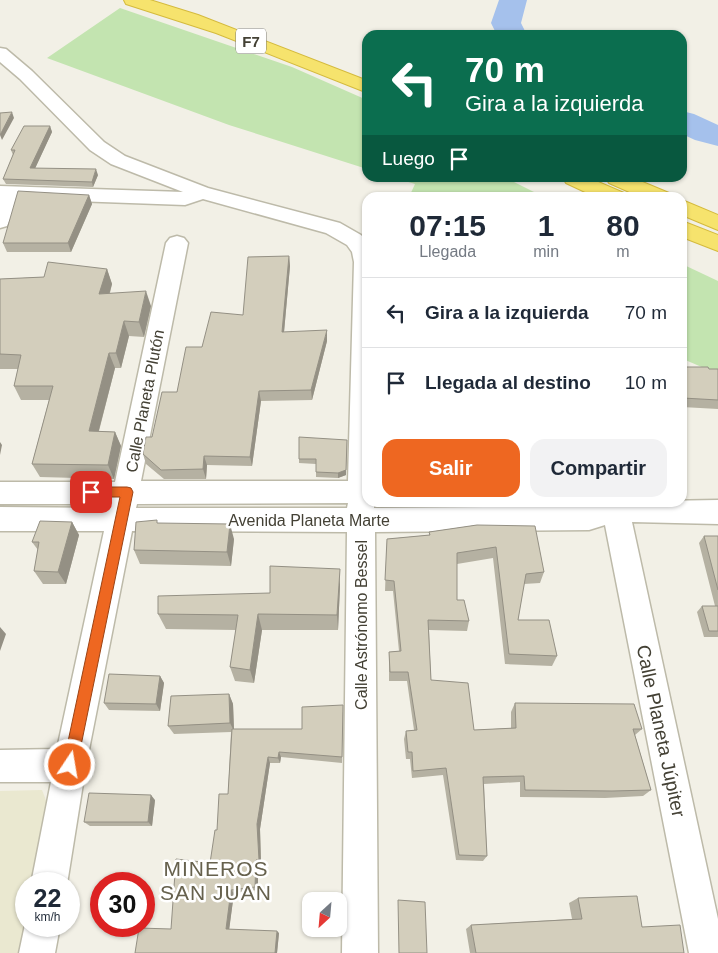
<!DOCTYPE html>
<html lang="es">
<meta charset="utf-8">
<style>
:root{--surface:#fff;--page:#f2f2f3;--text:#1f2937;--muted:#747a83;--line:#e0e1e3;--accent:#ee6721}
body{margin:0;font-family:Helvetica,sans-serif;background:var(--page);color:var(--text);height:100vh;display:flex;flex-direction:column;font-size:19px;white-space:nowrap}
*{box-sizing:border-box;margin:0}
p{font-size:16px;color:var(--muted)}
.icon{flex:none;width:28px;height:28px;fill:none;stroke:currentColor;stroke-width:2;stroke-linecap:round;stroke-linejoin:round}
.map{position:relative;flex:1;overflow:hidden}
.details{position:absolute;left:362px;top:192px;width:325px;height:315px;display:flex;flex-direction:column;background:var(--surface);border-radius:15px;box-shadow:0 1px 4px #0004}
.details>*{flex:none}
.guide{position:absolute;left:362px;top:30px;width:325px;height:152px;border-radius:15px;box-shadow:0 1px 4px #0004;background:#0b6e4f;color:#fff;overflow:hidden}
.needle{width:32px;rotate:206deg}
.fabs{position:absolute;left:302px;top:892px;display:grid;gap:10px}
.fabs a{display:grid;place-items:center;width:45px;height:45px;border-radius:10px;background:var(--surface);box-shadow:0 1px 4px #0004;font-size:25px}
.speed{position:absolute;left:15px;top:872px;display:flex;gap:10px;font-size:25px;font-weight:700;text-align:center}
.speed>*{display:grid;place-content:center;width:65px;height:65px;border-radius:50%;background:var(--surface);box-shadow:0 1px 4px #0004;line-height:1}
.speed small{font-size:12px;font-weight:400}
.speed .limit{border:8px solid #d22;background:#fff;color:#111}
.pin{position:absolute;display:grid;place-items:center;width:42px;height:42px;color:#fff;margin:-21px;border-radius:10px;box-shadow:0 2px 8px #0006}
.me{position:absolute;width:55px;margin:-28px;rotate:12deg;stroke-linejoin:round;filter:drop-shadow(0 0 4px #0008)}
.turn{display:flex;align-items:center;gap:18px;height:105px;padding:0 20px;font-size:22px}
.turn .icon{width:65px;height:65px;stroke-width:2.5}
.turn b{display:block;font-size:35px;line-height:42px}
.then{display:flex;align-items:center;height:48px;padding:0 20px;background:#0003;gap:10px;font-size:19px}
.eta{display:flex;justify-content:space-evenly;align-items:center;height:85px;text-align:center}
.eta b{font-size:30px;font-weight:700;line-height:35px}
.action{display:flex;gap:10px;margin-top:auto;padding:10px 20px}
.action a{flex:1;height:58px;border-radius:15px;background:var(--accent);color:#fff;font-size:20px;font-weight:700;line-height:58px;text-align:center}
.action a+a{background:var(--page);color:var(--text)}
ul{padding:0;list-style:none}
li{display:flex;align-items:center;gap:15px;height:70px;padding:0 20px;border-top:1px solid var(--line)}
li div{flex:1}
li b{display:block;font-size:19px}
li em{font-style:normal}
.map>svg:first-child{display:block}
</style>
<div class="map">
<svg width="718" height="953" viewBox="0 0 718 953">
<rect width="100%" height="100%" fill="#f2f0e6"/>
<path fill="#eae8d0" d="M42 790 51 813 37 884H26V926L23 953H0V791Z"/>
<path fill="#c3e4b0" d="M120 8 292 67 367 100V169L229 125 47 58Z
M395 178H506L544 197H409L415 184Z
M682 264 718 281V374L683 359Z"/>
<g fill="none" stroke-linecap="round" stroke-linejoin="round">
<path fill="#a5c1ec" fill-rule="evenodd" d="M499 0H527L521 23 527 35H497L491 23Z
M682 111 694 114 718 125V146L695 140 682 134Z"/>
<defs>
<path id="minor" d="M0 48 6 49 32 71 104 142 125 156 208 188 340 223 361 235 368 243V502H374V508L589 506 602 502 718 500V524L632 522 718 919V953H689L605 525 589 530 375 532 378 953H342L347 532 132 531 86 765 67 884H31L51 782H0V750L57 749 104 531H0V507L109 508 110 504H0V482H115L166 243 170 238 177 236 184 238 188 243 141 481H348L354 262 352 252 347 245 326 233 203 199 185 205 19 199 7 226 0 228V186L183 192 111 164 90 150 20 79 0 62ZM348 503 347 508H136L137 504Z
M26 920V926H60L55 953H19Z"/>
<path id="highway" d="M124 0H150L198 15 368 81V93L216 33 126 4Z
M563 178H589L624 193 627 198H598L566 183Z
M606 178H633L669 193 672 198H643L609 183Z
M682 200 718 215V230L682 215Z
M682 221 718 235V251L682 237Z"/>
</defs>
<use href="#minor" stroke="#bdbaa9" stroke-width="3"/>
<use href="#highway" stroke="#d4ba3d" stroke-width="2"/>
<use href="#minor" fill="#fff" fill-rule="evenodd"/>
<use href="#highway" fill="#f6e36d" fill-rule="evenodd"/>
</g>
<path fill="#b5b1a2" d="M50 126 52 132 35 168 98 175 93 187 6 184 3 179 13 155 11 150Z
M89 195 92 204 71 252H7L3 243Z
M289 256 290 266 284 332 327 341 312 400 261 401 252 466 207 465 206 479H164L146 464 143 454 177 392 202 347 243 315Z
M107 269 112 284 110 293 151 306 144 337 129 336 121 368H115L99 431 115 432 121 446 114 479 40 477 32 464 49 400H21L14 386 18 369H0V279L44 277Z
M682 367 709 369H718V409L682 407Z
M299 437 346 475 338 478 316 477V464L299 463Z
M72 522 79 535 66 584H43L34 571 38 550 32 542Z
M158 523 234 539 231 566 140 564 134 550Z
M477 525 544 572 540 583 524 584 518 620 557 656 552 666 505 664 493 558 457 564V600L469 621 467 631 429 630 431 680 474 730 511 728V712L515 703 642 729 635 735 651 790 643 796 605 798 520 797V782L484 784 487 856 483 861 456 860 443 775 412 778 410 759H406L404 739 406 731 414 730 407 681H389V652L399 651 393 591H385L387 539 429 535V532Z
M704 536H718V637H704L697 612 702 606H715L699 543Z
M340 586 338 630H262L254 683 235 681 230 667 236 630 166 629 158 614 270 593Z
M160 676 164 683 160 711 109 710 104 703Z
M229 694 233 704 234 729H302L343 712 342 763 281 757 280 763H270L260 829 261 864H258V890L234 893 229 929 279 933 277 953H135L171 929 210 863 217 830 228 794 231 732 174 734 168 726Z
M155 800 152 826H90L84 822Z
M578 898 642 927 684 953H470L466 929 471 925 572 919 569 903Z"/>
<path fill="#949084" d="M12 112 14 118 2 140 0 135Z
M50 126 52 132 33 173 30 168Z
M96 169 98 175 93 187 92 182Z
M89 195 92 204 71 252 68 243Z
M289 256 290 266 283 343 282 332Z
M107 269 112 284 105 309 99 294Z
M146 291 151 306 144 337 139 322Z
M124 321 129 336 121 368 116 353Z
M327 330V341L312 400 311 390Z
M109 353 115 368 95 445 89 431Z
M259 391 261 401 252 466 250 457Z
M115 432 121 446 114 479 108 465Z
M347 440 346 475 338 478V473Z
M0 442 2 445 0 455Z
M204 456 207 465 206 479 203 469Z
M72 522 79 535 66 584 58 572Z
M230 524 234 539 231 566 227 552Z
M340 569V586L338 630 337 615Z
M258 614 262 630 254 683 250 670Z
M0 627 6 634 0 651Z
M160 676 164 683 160 711 156 704Z
M229 694 233 704 234 731 230 723Z
M279 752 281 757 280 763 278 758Z
M268 757 270 763 260 829 261 864 259 860 257 824Z
M151 795 155 800 152 826 148 822Z
M256 860 258 864V890L255 887Z
M231 890 234 893 229 931 226 929Z
M277 931 279 933 277 953H275Z"/>
<path fill="#d3cebc" stroke="#949084" d="M12 112 0 135V113Z
M24 126H50L30 168 96 169 92 182 3 179 15 150H11Z
M18 191 89 195 68 243H3Z
M289 256 282 332 327 330 311 390 259 391 250 457 204 456 203 469 161 470 143 454 146 437H152L162 392H177L186 347H202L211 312 243 315 248 257Z
M48 262 107 269 99 294 146 291 139 322 124 321 116 353H109L89 431 115 432 108 465 32 464 53 386H14L21 355 0 354V279L44 277Z
M682 367H708L709 369H718V400L683 398Z
M299 437 347 440 346 470 338 473 316 472V459H299Z
M157 520V523L230 524 227 552 134 550 136 522Z
M40 521 72 522 58 572 34 571 39 542H32Z
M477 525 535 526 544 572 526 574 518 620H549L557 656 509 654 496 547 457 553V600H464L469 621 428 620 431 680 468 683 474 730 516 728 515 703 634 704 642 729H633L651 790 612 791 525 790 524 776 483 777 487 856 459 855 446 768 413 771 412 752H408L406 731 417 730 408 672H390L389 652 401 651 394 581 385 580 387 539 430 535 429 532Z
M704 536H718V590Z
M270 566 340 569 337 615 258 614 250 670 230 667 238 615 158 614V596L270 593Z
M702 606H718V631H709Z
M109 674 160 676 156 704 104 703Z
M229 694 230 723 168 726 171 696Z
M343 705 342 757 279 752 278 758 268 757 257 824 259 860H256L255 887 231 890 226 929 277 931 275 953H135L139 928 171 929 176 859 210 863 215 830H217L219 794H228L232 729H302V707Z
M89 793 151 795 148 822H84Z
M637 896 642 927 680 925 684 953H476L471 925 582 919 578 898Z
M398 900 425 902 427 953H399Z"/>
<path fill="#ee6721" stroke="#9b4315" d="M91 487H127L131 488 133 492 77 765 75 770 70 772 65 770 63 765 120 497H91L87 496 85 492 87 489Z"/>
<g text-anchor="middle" dominant-baseline="central" stroke-width="5" stroke-linejoin="round" paint-order="stroke">
<rect fill="#fff" stroke="#7c7a72" stroke-width="1" x="236" y="28.5" width="30" height="25" rx="4"/>
<g font-size="15" font-weight="bold" fill="#444135">
<text x="251" y="41">F7</text>
</g>
<g font-size="16" fill="#444135" stroke="#fff">
<text transform="translate(145 401) rotate(-79)">Calle Planeta Plutón</text>
<text x="309" y="520">Avenida Planeta Marte</text>
<text transform="translate(361 625) rotate(-90)">Calle Astrónomo Bessel</text>
</g>
<g font-size="19" fill="#444135" stroke="#fff">
<text transform="translate(661 731) rotate(78)">Calle Planeta Júpiter</text>
</g>
<g font-size="21" letter-spacing="1" fill="#66614d" stroke="#fff">
<text x="216" y="868">MINEROS<tspan x="216" dy="24">SAN JUAN</tspan></text>
</g>
</g>
</svg>
<div class="fabs">
<a><svg class="needle" viewBox="-14 -14 28 28"><path d="M0-13l5 13h-10z" fill="#e53935"/><path d="M0 13l5-13h-10z" fill="#747a83"/></svg></a>
</div>
<div class="speed"><div>22<small>km/h</small></div><div class="limit">30</div></div>
<div class="pin" style="left:91px;top:492px;background:#d93025"><svg class="icon" aria-label="arrive" viewBox="0 0 24 24"><path d="M6 21V4h12l-3 4 3 4H6"/></svg></div>
<svg class="me" style="left:70px;top:765px" viewBox="-20 -20 40 40"><circle r="17" fill="#ee6721" stroke="#fff" stroke-width="3"/><path d="M0-11L8 9 0 5-8 9z" fill="#fff"/></svg>
<div class="guide">
<div class="turn"><svg class="icon" aria-label="left" viewBox="0 0 24 24"><path d="M17 20v-9H6M10 6l-5 5 5 5"/></svg><div><b>70 m</b>Gira a la izquierda</div></div>
<div class="then">Luego<svg class="icon" aria-label="arrive" viewBox="0 0 24 24"><path d="M6 21V4h12l-3 4 3 4H6"/></svg></div>
</div>
<section class="details">
<div class="eta">
<div><b>07:15</b><p>Llegada</p></div>
<div><b>1</b><p>min</p></div>
<div><b>80</b><p>m</p></div>
</div>
<ul>
<li><svg class="icon" aria-label="left" viewBox="0 0 24 24"><path d="M17 20v-9H6M10 6l-5 5 5 5"/></svg><div><b>Gira a la izquierda</b></div><em>70 m</em></li>
<li><svg class="icon" aria-label="arrive" viewBox="0 0 24 24"><path d="M6 21V4h12l-3 4 3 4H6"/></svg><div><b>Llegada al destino</b></div><em>10 m</em></li>
</ul>
<div class="action"><a>Salir</a><a>Compartir</a></div>
</section>
</div>
